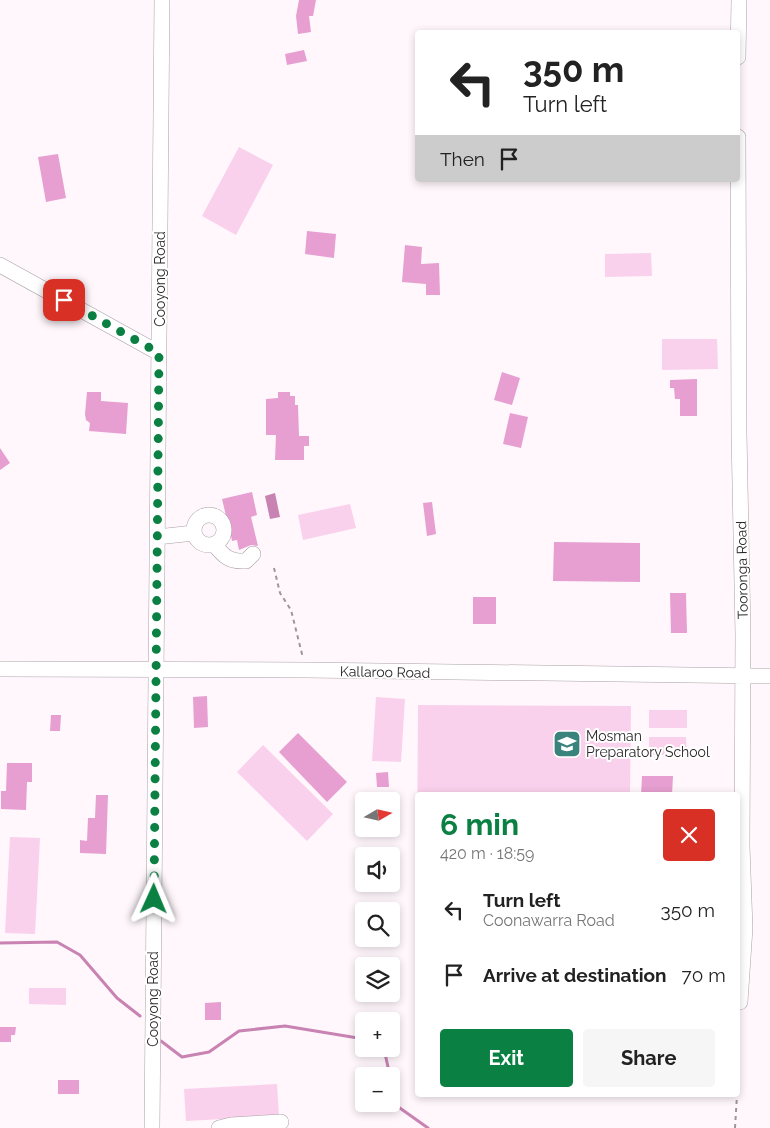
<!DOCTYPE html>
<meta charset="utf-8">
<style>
:root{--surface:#fff;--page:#f6f6f6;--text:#222;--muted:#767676;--accent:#0b8043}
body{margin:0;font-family:Raleway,sans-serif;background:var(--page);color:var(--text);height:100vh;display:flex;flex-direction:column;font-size:19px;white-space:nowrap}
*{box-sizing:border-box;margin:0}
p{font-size:16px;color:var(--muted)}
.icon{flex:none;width:28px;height:28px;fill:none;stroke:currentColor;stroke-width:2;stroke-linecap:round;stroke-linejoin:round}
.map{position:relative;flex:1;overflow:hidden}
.drawer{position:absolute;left:415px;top:792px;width:325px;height:305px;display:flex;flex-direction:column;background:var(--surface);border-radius:5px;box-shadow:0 2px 8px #0003}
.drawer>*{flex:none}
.banner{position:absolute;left:415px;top:30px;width:325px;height:152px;border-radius:5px;box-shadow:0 2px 8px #0003;background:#fff;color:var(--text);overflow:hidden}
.needle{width:32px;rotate:81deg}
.buttons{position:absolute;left:355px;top:792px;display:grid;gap:10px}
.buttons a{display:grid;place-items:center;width:45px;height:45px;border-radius:5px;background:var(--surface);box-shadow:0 2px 8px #0003;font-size:25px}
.pin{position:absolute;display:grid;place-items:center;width:42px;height:42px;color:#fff;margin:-21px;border-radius:10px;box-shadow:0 2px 8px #0006}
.me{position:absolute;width:55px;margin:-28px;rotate:1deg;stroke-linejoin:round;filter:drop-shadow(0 0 4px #0008)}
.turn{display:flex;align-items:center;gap:18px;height:105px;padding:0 25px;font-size:22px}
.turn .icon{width:65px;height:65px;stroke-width:2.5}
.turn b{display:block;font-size:35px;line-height:42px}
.then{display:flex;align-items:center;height:48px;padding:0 25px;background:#0003;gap:10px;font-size:19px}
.round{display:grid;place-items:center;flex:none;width:52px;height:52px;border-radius:5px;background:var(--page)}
.headline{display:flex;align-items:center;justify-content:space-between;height:85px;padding:0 25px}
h1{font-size:30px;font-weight:700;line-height:38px;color:var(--accent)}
.cta{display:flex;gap:10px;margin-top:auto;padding:10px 25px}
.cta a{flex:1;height:58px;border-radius:5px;background:var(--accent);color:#fff;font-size:20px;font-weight:700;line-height:58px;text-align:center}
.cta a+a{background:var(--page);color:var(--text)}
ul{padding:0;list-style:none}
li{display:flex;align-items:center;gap:15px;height:65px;padding:0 25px}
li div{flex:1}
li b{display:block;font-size:19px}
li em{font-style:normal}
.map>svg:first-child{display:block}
</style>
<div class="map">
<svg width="770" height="1128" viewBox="0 0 770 1128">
<rect width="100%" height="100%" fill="#fff7fc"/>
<path fill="#fad1ec" d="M239 147 273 165 236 235 202 216Z
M651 253 652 276 605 277V254Z
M662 339H717L718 369 662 370Z
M350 504 356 528 303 540 298 515Z
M376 697 405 699 401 762 372 761Z
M418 705 631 706 630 795H418L417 854Z
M649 710H687V728H649Z
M649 737H686L687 755H649Z
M263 745 333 814 307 841 237 772Z
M10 837 40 838 35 934 5 933Z
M29 988H66V1005L29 1004Z
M277 1084 279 1116 186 1121 184 1089Z"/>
<path fill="#c883b3" d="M275 493 280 517 270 519 265 496Z"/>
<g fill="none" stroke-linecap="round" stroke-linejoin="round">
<path stroke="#c883b3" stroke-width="3" d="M0 943 57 942 80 955 117 998 140 1016
M161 1041 182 1057 209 1052 239 1031 285 1026 364 1039
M384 1049 390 1076
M391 1081 397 1106 428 1128"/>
</g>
<path fill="#e69fd0" d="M299 0H316L313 16H309L311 32 298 34 296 16Z
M304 50 307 61 287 65 285 54Z
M58 154 66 198 46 202 38 157Z
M307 231 336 234 334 258 305 254Z
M405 245 422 247 421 264 439 263 440 295H426V284L402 282Z
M502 372 520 378 512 405 494 400Z
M697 379V416H680V399H675L674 388H670V380Z
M87 392H101V401L128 403 126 434 89 431 90 423 86 420 85 414Z
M278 392H290V396H295V405H298L299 436H309V446H304V460H275L276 435H266V399L278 398Z
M510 413 528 417 521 448 503 444Z
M0 448 10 463 0 470Z
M252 492 257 515 251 517 258 546 251 545 239 550 237 540 232 541 230 530 221 532 219 521 227 520 222 499Z
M432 502 436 534 427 536 423 503Z
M554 542 640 543V582L553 581Z
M670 593H686L687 633H671Z
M473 597H496V624H473Z
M207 696 208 727 194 728 193 697Z
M51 715H61L60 731H50Z
M298 733 347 782 327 802 279 752Z
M7 763H32V782H27L26 810 1 809V791H6Z
M388 772 389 787H377L376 773Z
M642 776H673L672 795H641Z
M96 795H108L106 854 80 853V840L87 841 88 818H95Z
M221 1002V1020H205V1003Z
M0 1027H16L15 1035H11V1042H0Z
M58 1080H79V1094H58Z"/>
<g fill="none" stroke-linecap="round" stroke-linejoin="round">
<defs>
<path id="minor" d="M738 57 739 0
M738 137 739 433 743 634 742 846 745 928 740 1002
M0 265 159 353
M194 530a15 15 0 1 1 30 0a15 15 0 1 1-30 0Z
M157 537 194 533
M214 544C224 557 230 562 246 561L253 554
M0 669 306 670 770 676
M152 1128 162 0
M219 1128 231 1125 281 1122"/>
</defs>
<use href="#minor" stroke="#a9a1a6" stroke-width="16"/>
<path stroke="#9c969a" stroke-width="2" stroke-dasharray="4 4" stroke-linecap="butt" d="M274 568 280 593 291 610 303 658
M738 1070 739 1015
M735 1128 737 1095"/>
<use href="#minor" stroke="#fff" stroke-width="15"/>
</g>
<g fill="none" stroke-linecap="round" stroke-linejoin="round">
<path stroke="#0b8043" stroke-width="9" stroke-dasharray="0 16.2" d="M64 300 159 353 154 899"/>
</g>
<defs>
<symbol id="school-square" viewBox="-11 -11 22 22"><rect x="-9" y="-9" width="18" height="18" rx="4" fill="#3a827c" stroke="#fff"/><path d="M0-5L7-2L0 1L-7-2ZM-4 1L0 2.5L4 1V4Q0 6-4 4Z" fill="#fff"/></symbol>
</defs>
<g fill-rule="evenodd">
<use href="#school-square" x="551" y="728" width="32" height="32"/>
</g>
<g text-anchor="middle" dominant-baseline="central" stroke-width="4" stroke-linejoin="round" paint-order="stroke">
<g font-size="14" fill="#2b282a" stroke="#fff">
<text transform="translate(160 279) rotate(-90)">Cooyong Road</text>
<text transform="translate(742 570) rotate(-91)">Tooronga Road</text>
<text transform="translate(385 672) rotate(1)">Kallaroo Road</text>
<text transform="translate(153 999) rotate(-90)">Cooyong Road</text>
</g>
<g font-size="14" fill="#2b282a" stroke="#fff" text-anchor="start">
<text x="586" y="736">Mosman<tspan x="586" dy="16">Preparatory School</tspan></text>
</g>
</g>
</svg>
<div class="buttons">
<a><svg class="needle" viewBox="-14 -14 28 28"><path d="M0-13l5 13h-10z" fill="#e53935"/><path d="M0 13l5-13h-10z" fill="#767676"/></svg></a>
<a><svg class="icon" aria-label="sound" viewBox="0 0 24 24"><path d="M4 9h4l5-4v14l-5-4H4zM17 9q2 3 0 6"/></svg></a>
<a><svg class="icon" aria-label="search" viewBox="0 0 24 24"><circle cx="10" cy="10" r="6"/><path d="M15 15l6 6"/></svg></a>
<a><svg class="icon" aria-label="layers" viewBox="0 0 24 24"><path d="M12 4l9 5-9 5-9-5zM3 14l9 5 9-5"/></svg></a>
<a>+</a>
<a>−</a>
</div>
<div class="pin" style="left:64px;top:300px;background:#d93025"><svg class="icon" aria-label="arrive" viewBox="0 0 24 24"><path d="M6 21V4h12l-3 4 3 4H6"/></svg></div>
<svg class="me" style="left:154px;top:899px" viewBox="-20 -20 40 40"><path d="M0-17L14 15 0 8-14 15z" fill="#0b8043" stroke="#fff" stroke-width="4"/></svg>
<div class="banner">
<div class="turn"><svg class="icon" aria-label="left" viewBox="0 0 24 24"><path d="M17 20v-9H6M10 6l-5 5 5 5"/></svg><div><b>350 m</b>Turn left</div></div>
<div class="then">Then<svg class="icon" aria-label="arrive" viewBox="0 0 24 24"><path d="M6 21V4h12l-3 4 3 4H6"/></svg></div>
</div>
<section class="drawer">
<div class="headline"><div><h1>6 min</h1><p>420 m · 18:59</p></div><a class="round" style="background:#d93025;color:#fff"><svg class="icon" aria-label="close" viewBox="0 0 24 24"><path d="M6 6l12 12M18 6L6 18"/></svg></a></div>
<ul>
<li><svg class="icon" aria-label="left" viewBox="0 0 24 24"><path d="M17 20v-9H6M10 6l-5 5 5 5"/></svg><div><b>Turn left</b><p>Coonawarra Road</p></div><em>350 m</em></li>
<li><svg class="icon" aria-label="arrive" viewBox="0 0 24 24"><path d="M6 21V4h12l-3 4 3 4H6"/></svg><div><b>Arrive at destination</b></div><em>70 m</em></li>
</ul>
<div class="cta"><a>Exit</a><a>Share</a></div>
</section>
</div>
